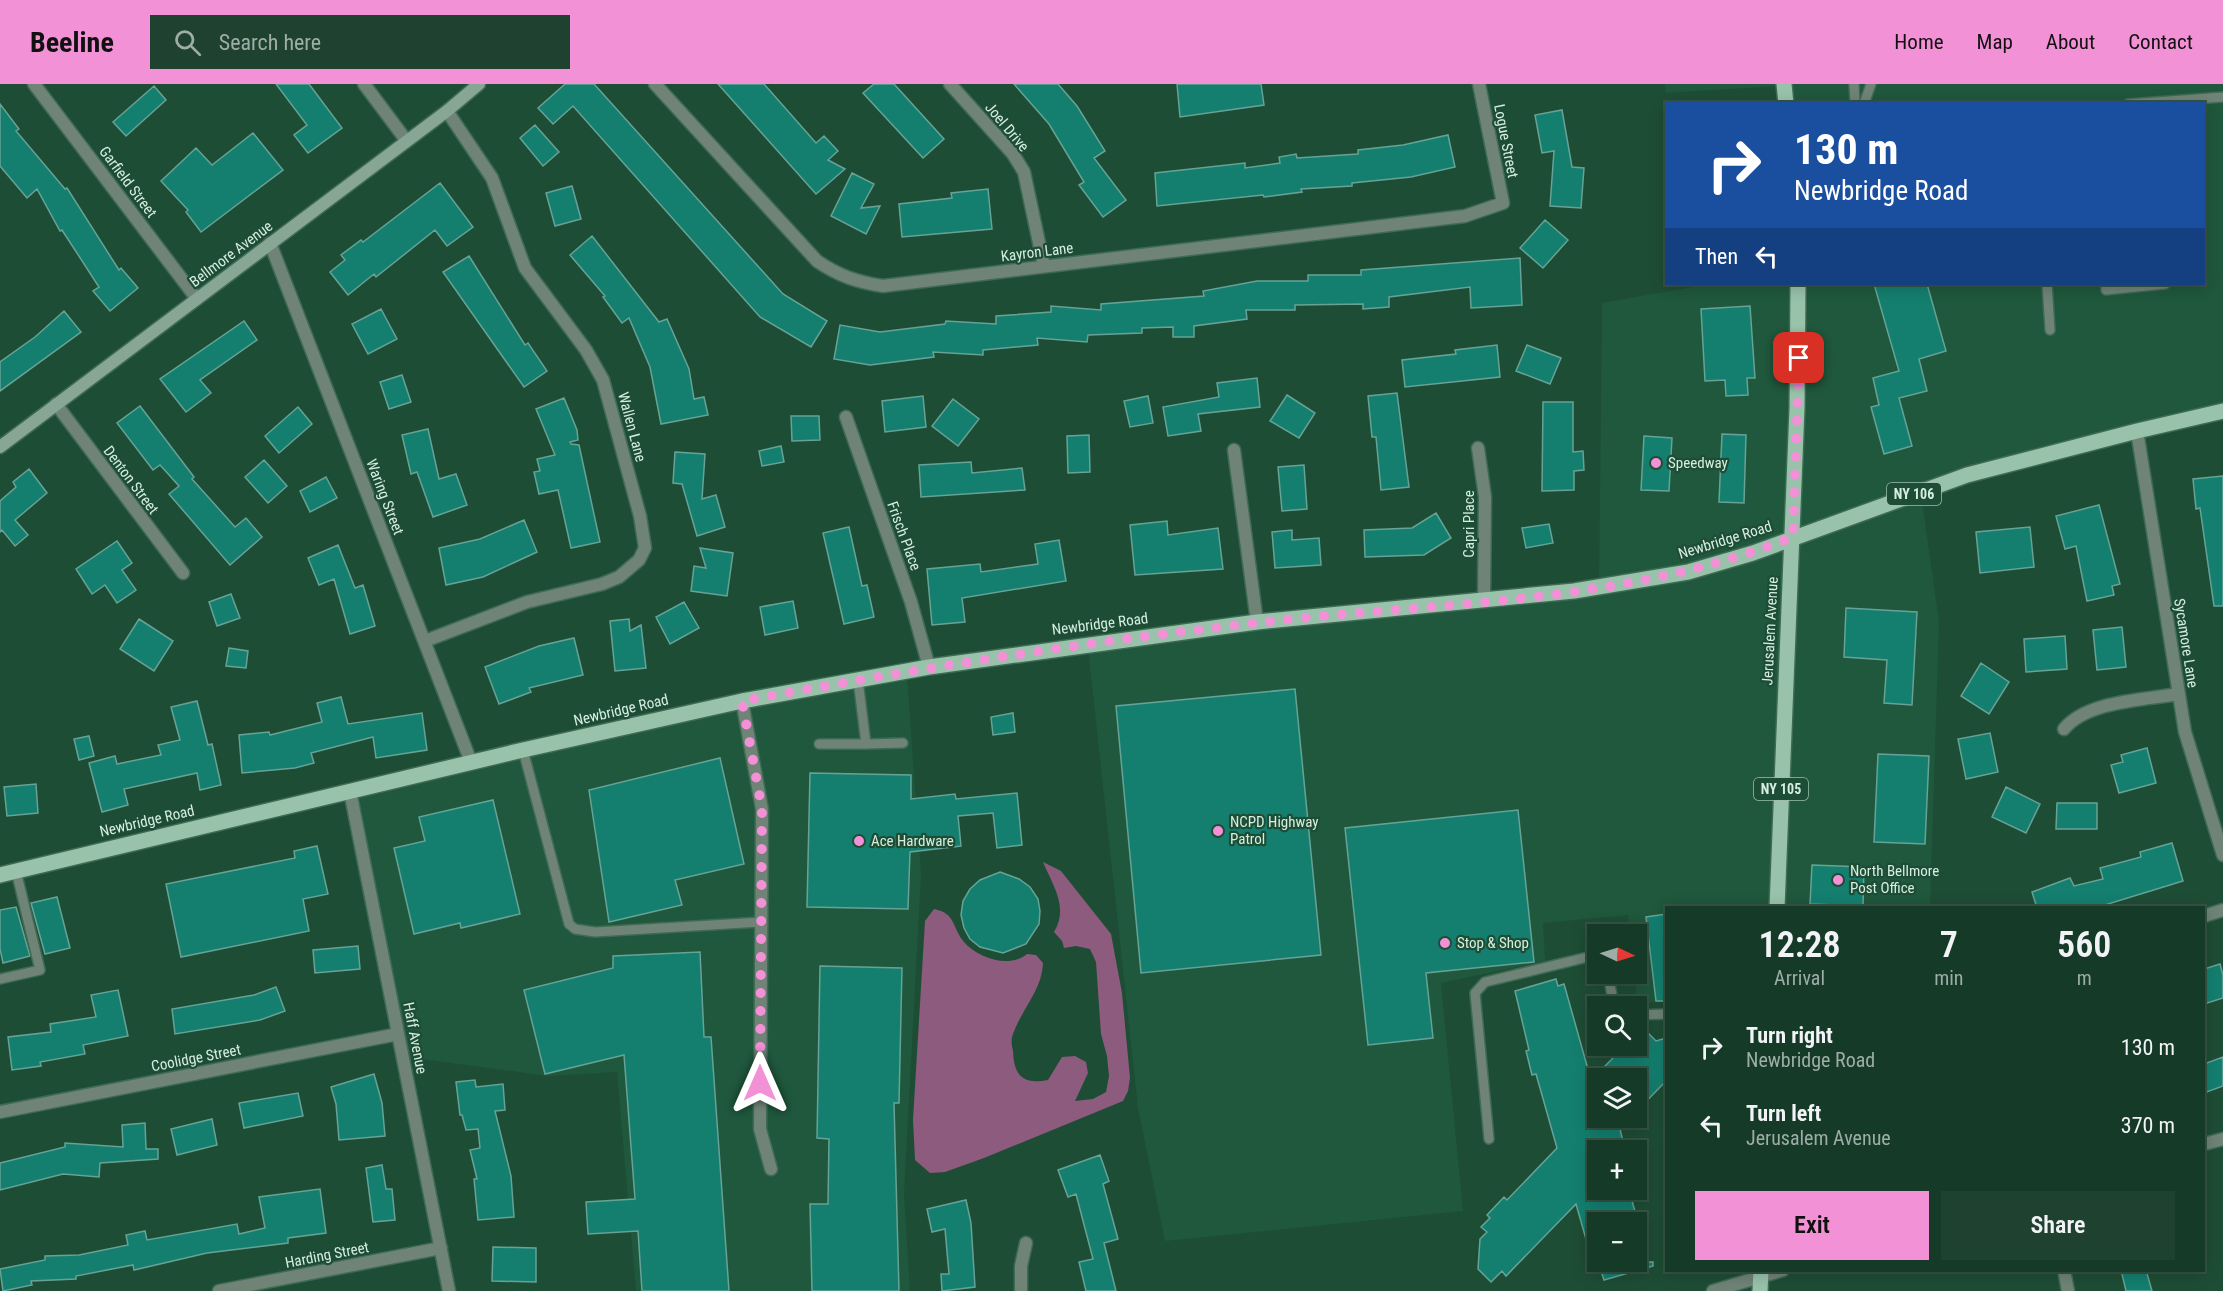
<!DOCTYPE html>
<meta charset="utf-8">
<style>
:root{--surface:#163a28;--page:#1f4130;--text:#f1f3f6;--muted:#9eada8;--line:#355445;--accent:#f391d6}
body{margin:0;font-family:"Roboto Condensed",sans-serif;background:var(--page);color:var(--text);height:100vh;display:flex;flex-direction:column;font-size:22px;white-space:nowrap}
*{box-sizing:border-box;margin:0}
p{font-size:20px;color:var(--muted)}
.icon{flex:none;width:33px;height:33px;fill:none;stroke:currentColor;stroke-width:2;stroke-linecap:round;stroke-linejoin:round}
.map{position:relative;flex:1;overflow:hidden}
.details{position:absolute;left:1665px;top:822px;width:540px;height:366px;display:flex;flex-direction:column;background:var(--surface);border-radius:0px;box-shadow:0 3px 15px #0003,0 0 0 2px var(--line)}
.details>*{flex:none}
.top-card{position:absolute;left:1665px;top:18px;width:540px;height:183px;border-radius:0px;box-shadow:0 3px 15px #0003,0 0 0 2px var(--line);background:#1a4fa0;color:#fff;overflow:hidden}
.needle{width:39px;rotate:94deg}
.buttons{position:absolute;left:1587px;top:840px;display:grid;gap:12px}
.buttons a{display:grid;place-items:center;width:60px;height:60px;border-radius:0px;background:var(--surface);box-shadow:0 3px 15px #0003,0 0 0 2px var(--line);font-size:30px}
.pin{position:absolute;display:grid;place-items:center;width:51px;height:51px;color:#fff;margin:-26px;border-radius:12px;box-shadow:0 3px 9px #0006}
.me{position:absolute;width:66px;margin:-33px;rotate:0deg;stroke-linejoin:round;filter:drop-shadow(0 0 4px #0008)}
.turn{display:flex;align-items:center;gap:21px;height:126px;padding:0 30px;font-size:27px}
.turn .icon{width:78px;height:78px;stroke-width:2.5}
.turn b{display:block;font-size:42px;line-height:51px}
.then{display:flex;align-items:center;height:57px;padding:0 30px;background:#0003;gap:12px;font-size:22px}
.eta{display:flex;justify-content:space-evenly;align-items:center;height:102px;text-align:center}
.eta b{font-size:36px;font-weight:600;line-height:42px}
.button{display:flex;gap:12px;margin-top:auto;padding:12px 30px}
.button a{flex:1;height:69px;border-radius:0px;background:var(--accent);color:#111;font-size:24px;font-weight:600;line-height:69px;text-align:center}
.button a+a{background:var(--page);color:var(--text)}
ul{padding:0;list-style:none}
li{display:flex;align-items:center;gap:18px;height:78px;padding:0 30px}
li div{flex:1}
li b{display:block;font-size:22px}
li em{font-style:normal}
header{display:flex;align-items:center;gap:36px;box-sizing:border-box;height:84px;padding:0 30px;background:var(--accent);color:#111}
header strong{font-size:28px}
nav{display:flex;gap:33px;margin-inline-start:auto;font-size:21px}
.search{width:420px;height:54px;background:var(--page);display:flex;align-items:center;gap:15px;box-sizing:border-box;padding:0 21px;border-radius:0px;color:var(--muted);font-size:22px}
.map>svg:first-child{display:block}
</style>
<header>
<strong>Beeline</strong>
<div class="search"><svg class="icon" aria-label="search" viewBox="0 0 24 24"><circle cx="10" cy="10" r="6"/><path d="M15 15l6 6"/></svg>Search here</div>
<nav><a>Home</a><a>Map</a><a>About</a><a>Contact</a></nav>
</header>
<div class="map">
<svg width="2223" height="1207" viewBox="0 0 2223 1207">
<rect width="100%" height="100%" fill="#1e4d35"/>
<path fill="#1f583c" d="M1665 0H1778V2L1666 9Z
M1784 0H2223V328L1921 410 1939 538 1930 823 1666 824V917L1637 919 1634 890H1636V850H1630L1628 831 1543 839 1545 877 1441 899 1463 1127 1165 1157 1138 1024 1088 564 1599 506 1602 219 1710 200H2204V20H1786Z
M907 591 921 791 904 1110 910 1207H636L617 988 548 992 407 973 354 711 518 670Z"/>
<path fill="#8d5b7d" d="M1043 778 1061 787 1111 850 1122 909 1130 994 1128 1007 1123 1017 984 1074 945 1088 930 1089 915 1076 913 1036 925 837 934 825C956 829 952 844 964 858 978 874 1009 885 1027 870L1036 871 1043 879C1042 907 1020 927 1012 953 1011 957 1012 963 1013 967 1014 992 1023 1001 1048 996L1062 973 1075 972 1086 978 1088 989 1075 1017 1093 1015 1106 1008 1109 992 1107 972 1101 950 1096 878 1090 865 1076 862 1064 864 1062 857 1054 848C1069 823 1053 802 1043 778Z"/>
<path fill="#147f6f" stroke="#66a396" stroke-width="1.5" d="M276 0H309L342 44 308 69 294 51 307 41Z
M565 0H594L783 210 827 237 811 263 760 233 573 22 553 40 538 24Z
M718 0H764L816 59 824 52 838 67 828 76 845 85 816 110Z
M874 0H894L944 55 923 74 863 9Z
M1014 0H1058L1077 22 1105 67 1094 74 1126 116 1103 133 1079 101 1084 98 1049 40Z
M1177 0H1261L1264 21 1180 33Z
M154 2 166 16 126 52 113 38Z
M0 20 19 45 16 47 65 105 67 104 119 186 121 184 138 204 110 227 93 207 99 203 62 146 60 147 37 105 27 114 0 82Z
M1562 26 1572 83 1584 84 1581 124 1550 122 1554 67 1542 69 1535 31Z
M535 41 559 68 543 82 520 54Z
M253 49 283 86 201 148 186 128 188 126 161 97 196 64 212 81Z
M1448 51 1455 83 1411 93 1352 99V102L1301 105 1302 108 1264 113 1263 111 1157 122 1155 89 1245 79V84L1280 79 1279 73 1296 70 1297 74 1358 70V66L1403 61Z
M852 89 874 100 861 124 880 122 866 150 831 132Z
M440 99 473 143 447 162 435 146 376 193 374 190 348 211 330 188 345 176 341 171 361 156 363 158Z
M572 102 581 135 555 142 546 109Z
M988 105 992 145 902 153 899 120 952 114 951 109Z
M1545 136 1568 156 1543 184 1520 164Z
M592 152 659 238 667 235 689 285 694 315 704 313 708 331 661 340 650 283 629 234 622 239 603 213 605 212 570 171Z
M469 172 525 261 528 259 547 287 524 303 443 188Z
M1520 174 1522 221 1471 224 1470 203 1389 213V223L1363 225V220L1295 221V226H1246L1247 235 1194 242V253H1173V243L1142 244V249L1088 251 1087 258 1037 254 1038 261 983 266V271L933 268 934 273 870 281 834 275 840 241 880 248 945 240 946 237 996 240V232L1051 228V222L1101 226V220L1204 212 1203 207 1257 197H1308V191H1361V186Z
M1874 200H1927L1946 267 1919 275 1927 307 1899 314 1912 362 1884 370 1871 323 1879 321 1873 294 1899 287Z
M1750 222 1755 294H1747L1748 311 1726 312 1725 296 1705 297 1701 225Z
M381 225 397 255 368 270 352 240Z
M64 227 81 248 0 307V278L35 253Z
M244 237 257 256 200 296 211 309 186 328 160 295Z
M1497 261 1500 293 1405 303 1402 276 1456 270 1455 266Z
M1527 261 1561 274 1550 300 1516 287Z
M402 291 411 318 389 325 380 298Z
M1257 294 1260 323 1198 330 1201 347 1168 352 1163 323 1219 313 1217 299Z
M1397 309 1409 403 1381 406 1376 353H1372L1368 312Z
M1287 311 1315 329 1299 354 1270 337Z
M923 312 926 343 885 348 882 317Z
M1148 312 1153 339 1130 343 1124 317Z
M564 314 577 346 578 356 570 358 571 360 579 361 600 458 571 464 558 406 539 410 534 388 540 387 537 375 555 371 536 325Z
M953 315 979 335 958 362 932 342Z
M1543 318H1573V368L1583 367 1584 386 1574 387V406L1542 407Z
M140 322 194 393 192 395 235 443 246 434 262 453 230 481 169 410 179 402 160 381 153 386 117 339Z
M298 323 312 340 279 369 265 352Z
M791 332H819L820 356 792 357Z
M428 345 439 395 456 390 467 421 433 433 417 388 411 390 402 351Z
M1722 350 1746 351 1744 419 1719 418Z
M1089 351 1090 388 1068 389 1067 352Z
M1644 352 1672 354 1669 407 1641 406Z
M781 362 784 378 762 382 759 367Z
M675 368 705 370 702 415 716 411 725 443 697 452 682 400 673 399Z
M264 376 287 402 268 419 245 393Z
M971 378 972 389 1022 384 1025 406 921 413 919 381Z
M1304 381 1307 425 1282 427 1278 383Z
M29 385 47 409 15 436 28 451 15 462 2 446 0 448V417L16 403 13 398Z
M2223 392V522H2214L2200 424 2196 425 2193 395Z
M326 393 337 414 310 428 300 407Z
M2099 421 2120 500 2112 502 2114 511 2087 517 2076 462 2065 465 2056 432Z
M1436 429 1451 454 1424 471 1365 473 1364 446 1412 444Z
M524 436 537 468 483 493 446 501 439 464 480 455Z
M1167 437 1168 451 1218 444 1223 485 1135 491 1130 441Z
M1549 440 1553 459 1526 464 1522 444Z
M849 443 862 502 867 501 874 533 844 540 823 449Z
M2030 443 2034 483 1980 489 1976 448Z
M1292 446V456L1319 454 1321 481 1275 484 1272 448Z
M1059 456 1066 497 962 514 965 538 932 541 927 485 980 480 981 488 1038 480 1035 460Z
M117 457 132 479 122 486 136 506 117 519 105 501 92 510 76 485Z
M338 461 355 504 363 501 375 542 350 550 334 495 319 501 308 474Z
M700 464 733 469 727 512 691 507 694 482 706 484Z
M231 510 240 534 217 542 209 518Z
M793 517 798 544 765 551 760 523Z
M684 518 699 544 670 560 656 533Z
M1846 524 1917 528 1912 621 1884 619 1887 576 1844 573Z
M139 535 173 557 154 587 120 565Z
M629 535 630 547 641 541 646 584 615 587 610 537Z
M2122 543 2126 583 2097 586 2093 546Z
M2065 552 2067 585 2026 588 2024 555Z
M574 554 583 591 529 604 531 608 499 620 485 583 539 562Z
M229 564 248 567 246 584 226 582Z
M1981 579 2009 598 1989 630 1961 612Z
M1295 605 1321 871 1141 889 1116 622Z
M341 613 348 640 422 629 427 666 376 674 373 653 311 669 314 679 295 684 242 689 239 651 269 648 270 651 322 638 317 619Z
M197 617 208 661 212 660 221 701 200 706 197 689 124 705 128 721 102 728 89 679 115 672 117 680 161 671 158 661 180 656 171 623Z
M1013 629 1015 648 993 651 991 633Z
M1990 649 1998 688 1966 695 1958 655Z
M89 652 94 672 79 676 74 655Z
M2147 664 2156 699 2119 709 2111 681 2123 678 2121 671Z
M1878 670 1929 672 1925 760 1874 758Z
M720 674 744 780 675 796 682 821 609 838 589 706Z
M810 689 911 691V715L955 710 956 715 1017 709 1022 761 997 764 993 729 958 732 961 762 910 768 908 825 807 823Z
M36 700 38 729 7 732 4 703Z
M2006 703 2040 720 2026 749 1992 733Z
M493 716 520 830 461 844 460 839 414 850 394 764 425 757 419 733Z
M2057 719H2097V745H2056Z
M1518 726 1534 878 1426 889 1433 954 1368 961 1345 744Z
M2172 759 2183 797 2095 824H2037L2032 808 2070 794 2074 802 2103 795 2100 784 2141 773 2140 768Z
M317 762 328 810 303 815 309 847 181 873 166 800 295 774 294 767Z
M1812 781 1864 783 1863 822 1810 820Z
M1000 788 1019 795 1030 803 1038 815 1040 827 1039 840 1026 860 1003 869 980 863 970 855 964 844 961 831 963 817 970 805 980 796Z
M57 813 70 864 45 870 31 819Z
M16 823 30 872 3 879 0 865V826Z
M1666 830V917H1656L1646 833Z
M358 862 360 885 315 889 313 866Z
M700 868 704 953H711L729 1207H642L638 1147 588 1150 586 1118 635 1115 624 971 545 990 524 906 613 884V872Z
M2220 880 2223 891V914L2204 920V885Z
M820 882 902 884 899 1019H894L899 1207H812L810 1120H828L829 1055 817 1054Z
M1556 895 1558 902 1564 900 1591 996 1625 962H1636L1647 948 1656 957 1666 954V997L1636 1028V994H1598V1034H1631L1620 1045 1625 1066H1598V1106H1629L1638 1138H1598V1179L1593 1180 1576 1120 1506 1192 1502 1187 1491 1198 1478 1185 1480 1155 1487 1148 1481 1143 1490 1134 1487 1131 1504 1113 1507 1116 1557 1064 1536 990 1532 991 1526 967 1529 966 1515 907Z
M276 903 285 927 260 936 175 950 172 925 254 911Z
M118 906 128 952 83 961 85 970 40 978 41 982 12 986 8 953 51 948 50 940 96 933 91 911Z
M2223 973V1002L2204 1009V980Z
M374 990 382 1019 385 1052 339 1056 336 1020 331 1003Z
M475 996 476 1003 503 1000 505 1026 495 1027 511 1092 514 1133 478 1136 474 1095H477L470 1066 480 1064 478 1045 466 1046 462 1031H460L456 998Z
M298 1009 303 1032 244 1044 239 1019Z
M212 1035 217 1061 177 1071 171 1045Z
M145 1039 146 1065H158V1075L100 1079 99 1093 63 1090 0 1106V1079L65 1063V1059L123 1063 122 1041Z
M1100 1071 1109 1097 1103 1100 1118 1155 1104 1159 1116 1207H1086L1079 1178 1093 1175 1076 1110 1068 1113 1058 1086Z
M382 1081 386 1105H392L395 1136 373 1138 366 1084Z
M320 1105 326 1149 288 1154V1159L207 1169 134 1186 133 1181 76 1192V1195L31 1197 32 1201 3 1207 0 1185 45 1176V1172L79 1171 128 1161 126 1151 145 1147 147 1156 237 1140 239 1150 265 1144 259 1113Z
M966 1116 971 1139 975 1203 942 1207 941 1190H949L945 1145 932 1148 927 1125Z
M493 1163 536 1164V1198L492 1197Z
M1598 1178H1653V1182L1604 1196Z
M2121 1186H2146L2152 1207H2126Z"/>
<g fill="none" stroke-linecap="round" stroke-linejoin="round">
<defs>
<path id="lane" d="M1854 0 1855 20
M1864 20 1871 0
M2128 20 2223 13
M2047 200 2050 246
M2106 200V206L2165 200
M819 660H866L858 596
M866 660 903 659
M523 666 569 840 575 845 595 848 761 838
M1608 890 1614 922
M0 895 40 886 16 787
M1636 931 1666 930
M1489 1055 1475 909 1485 898 1596 871 1598 872"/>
<path id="street" d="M34 0 197 215
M364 0 406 56
M655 0 817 177C839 192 857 198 883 202L1465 132 1503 119 1479 0
M950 0 1013 70 1024 88 1044 182
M270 159 471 678
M56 320 183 489
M846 333 911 518 929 583
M2137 347 2185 648 2223 771
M1478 364 1485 413 1484 516
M1234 366 1257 538
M425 557 527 518 602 500 619 493 639 476 645 464 640 432 603 296 586 266 525 184 492 94 447 27
M742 617 762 725 760 1045 771 1085
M2064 645C2087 617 2143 616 2178 610
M350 707 449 1207
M2204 832 2223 826
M0 1028 398 950
M2204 1060 2223 1055
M2064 1186 2068 1207
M219 1207 441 1164
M1021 1207V1182L1026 1159
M1713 1207 1783 1186"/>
<path id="secondary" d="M0 363 447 27 479 0"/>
<path id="primary" d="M1784 0 1786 20
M0 791 523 666 742 617 929 583 1257 538 1574 507 1688 488 1753 469 1967 391 2137 347 2223 327
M1777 824 1797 324 1798 200
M1760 1207 1761 1186"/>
</defs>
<use href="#lane" stroke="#3f6a54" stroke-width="12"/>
<use href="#street" stroke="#3f6a54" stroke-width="15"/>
<use href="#secondary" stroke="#3f6a54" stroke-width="15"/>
<use href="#primary" stroke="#3f6a54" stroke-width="18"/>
<use href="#lane" stroke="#6f8377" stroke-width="9"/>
<use href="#street" stroke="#6f8377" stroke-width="12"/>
<use href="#secondary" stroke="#87a794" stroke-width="12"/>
<use href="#primary" stroke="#98c2aa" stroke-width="15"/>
</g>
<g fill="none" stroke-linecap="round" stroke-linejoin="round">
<path stroke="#f391d6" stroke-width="10" stroke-dasharray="0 18" d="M760 999 762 725 742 617C913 586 1083 558 1256 539 1435 518 1623 521 1793 453L1799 274"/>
</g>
<g fill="#f391d6" stroke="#1e4d35" stroke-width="2">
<circle cx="1656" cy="379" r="6"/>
<circle cx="1218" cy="747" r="6"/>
<circle cx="859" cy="757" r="6"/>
<circle cx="1838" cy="796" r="6"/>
<circle cx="1445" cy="859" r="6"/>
</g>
<g text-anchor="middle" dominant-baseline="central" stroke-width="4.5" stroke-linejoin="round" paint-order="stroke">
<g fill="#1e4d35" stroke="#9ebeac" stroke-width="1.5">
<rect x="1887" y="399" width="54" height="22" rx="4.5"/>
<rect x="1754" y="694" width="54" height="22" rx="4.5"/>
</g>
<g font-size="14" font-weight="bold" fill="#d5eedf">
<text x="1914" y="410">NY 106</text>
<text x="1781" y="705">NY 105</text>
</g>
<g font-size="15" fill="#d5eedf" stroke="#1e4d35">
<text transform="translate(1007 43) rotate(50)">Joel Drive</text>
<text transform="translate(1506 57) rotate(79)">Logue Street</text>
<text transform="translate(128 98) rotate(53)">Garfield Street</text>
<text transform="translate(1037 168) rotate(-7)">Kayron Lane</text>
<text transform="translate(231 170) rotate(-37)">Bellmore Avenue</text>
<text transform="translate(632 343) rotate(75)">Wallen Lane</text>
<text transform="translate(131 396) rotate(53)">Denton Street</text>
<text transform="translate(385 413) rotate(69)">Waring Street</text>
<text transform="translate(1469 440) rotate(-90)">Capri Place</text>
<text transform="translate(904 452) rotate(70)">Frisch Place</text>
<text transform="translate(1725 456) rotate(-17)">Newbridge Road</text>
<text transform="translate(1100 540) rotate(-7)">Newbridge Road</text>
<text transform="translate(1770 547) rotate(-87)">Jerusalem Avenue</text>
<text transform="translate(2186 559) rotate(81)">Sycamore Lane</text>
<text transform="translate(621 626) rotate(-13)">Newbridge Road</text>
<text transform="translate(147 737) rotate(-13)">Newbridge Road</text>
<text transform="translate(415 954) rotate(79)">Haff Avenue</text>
<text transform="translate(196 974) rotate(-11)">Coolidge Street</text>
<text transform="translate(327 1171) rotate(-11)">Harding Street</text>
</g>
<g font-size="15" fill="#d5eedf" stroke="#1e4d35" text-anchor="start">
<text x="1668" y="379">Speedway</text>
<text x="1230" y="738">NCPD Highway<tspan x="1230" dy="17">Patrol</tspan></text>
<text x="871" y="757">Ace Hardware</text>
<text x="1850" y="787">North Bellmore<tspan x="1850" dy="17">Post Office</tspan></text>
<text x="1457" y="859">Stop &amp; Shop</text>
</g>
</g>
</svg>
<div class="buttons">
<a><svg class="needle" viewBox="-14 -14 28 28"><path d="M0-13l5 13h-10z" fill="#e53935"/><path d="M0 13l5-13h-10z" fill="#9eada8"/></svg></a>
<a><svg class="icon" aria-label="search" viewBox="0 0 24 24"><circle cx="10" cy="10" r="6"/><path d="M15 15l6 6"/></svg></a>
<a><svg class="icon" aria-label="layers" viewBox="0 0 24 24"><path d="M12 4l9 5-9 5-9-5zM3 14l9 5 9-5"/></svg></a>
<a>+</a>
<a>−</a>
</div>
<div class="pin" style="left:1799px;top:274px;background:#d93025"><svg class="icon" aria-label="arrive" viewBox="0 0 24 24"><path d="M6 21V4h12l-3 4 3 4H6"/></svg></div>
<svg class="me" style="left:760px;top:999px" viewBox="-20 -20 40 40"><path d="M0-17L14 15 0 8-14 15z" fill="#f391d6" stroke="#fff" stroke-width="4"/></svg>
<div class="top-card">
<div class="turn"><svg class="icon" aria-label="right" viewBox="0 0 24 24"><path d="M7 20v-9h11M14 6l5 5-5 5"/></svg><div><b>130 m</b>Newbridge Road</div></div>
<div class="then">Then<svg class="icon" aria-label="left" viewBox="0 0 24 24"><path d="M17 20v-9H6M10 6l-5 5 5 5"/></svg></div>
</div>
<section class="details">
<div class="eta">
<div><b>12:28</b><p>Arrival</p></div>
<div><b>7</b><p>min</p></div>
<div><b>560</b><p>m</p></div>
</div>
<ul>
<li><svg class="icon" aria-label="right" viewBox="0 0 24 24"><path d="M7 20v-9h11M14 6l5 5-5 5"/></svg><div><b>Turn right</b><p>Newbridge Road</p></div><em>130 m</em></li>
<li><svg class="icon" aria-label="left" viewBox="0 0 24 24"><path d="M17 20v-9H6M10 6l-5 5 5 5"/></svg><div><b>Turn left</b><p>Jerusalem Avenue</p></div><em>370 m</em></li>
</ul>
<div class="button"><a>Exit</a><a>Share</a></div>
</section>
</div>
